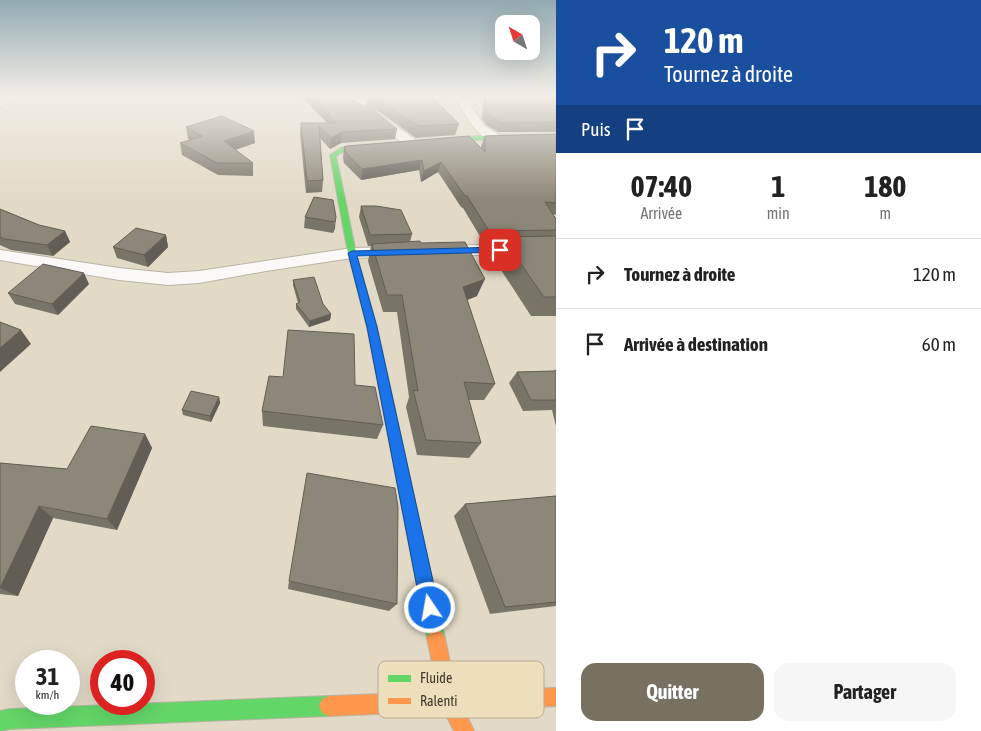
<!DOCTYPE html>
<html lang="fr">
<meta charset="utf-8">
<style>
:root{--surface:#fff;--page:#f6f6f6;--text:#222;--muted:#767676;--line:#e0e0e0;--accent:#787162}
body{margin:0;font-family:"Asap Condensed",sans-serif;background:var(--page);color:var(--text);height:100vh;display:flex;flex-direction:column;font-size:19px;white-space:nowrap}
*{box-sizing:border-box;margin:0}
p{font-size:16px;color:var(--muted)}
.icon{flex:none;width:28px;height:28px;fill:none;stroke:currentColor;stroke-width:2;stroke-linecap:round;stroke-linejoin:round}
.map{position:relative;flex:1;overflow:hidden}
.sheet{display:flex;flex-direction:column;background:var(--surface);width:425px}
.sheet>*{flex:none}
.banner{background:#1a4fa0;color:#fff;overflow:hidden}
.needle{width:32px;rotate:321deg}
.fabs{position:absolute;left:495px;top:15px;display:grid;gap:10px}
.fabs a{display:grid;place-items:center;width:45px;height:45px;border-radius:10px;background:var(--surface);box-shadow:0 5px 20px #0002;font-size:25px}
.speed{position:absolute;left:15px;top:650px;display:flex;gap:10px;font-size:25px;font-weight:700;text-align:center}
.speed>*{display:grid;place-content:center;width:65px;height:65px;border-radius:50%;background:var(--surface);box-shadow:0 5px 20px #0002;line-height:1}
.speed small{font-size:12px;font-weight:400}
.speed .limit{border:8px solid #d22;background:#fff;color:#111}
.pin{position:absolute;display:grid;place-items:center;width:42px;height:42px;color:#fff;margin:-21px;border-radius:10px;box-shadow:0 2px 8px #0006}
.me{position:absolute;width:55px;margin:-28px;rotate:348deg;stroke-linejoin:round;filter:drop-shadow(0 0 4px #0008)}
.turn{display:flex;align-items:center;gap:18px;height:105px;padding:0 25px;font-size:22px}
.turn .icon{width:65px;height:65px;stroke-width:2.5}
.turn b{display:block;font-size:35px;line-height:42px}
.then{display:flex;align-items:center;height:48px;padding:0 25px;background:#0003;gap:10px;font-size:19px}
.eta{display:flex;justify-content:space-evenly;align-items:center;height:85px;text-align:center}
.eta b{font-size:30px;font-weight:700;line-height:35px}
.action{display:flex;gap:10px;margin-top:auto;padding:10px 25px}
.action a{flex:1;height:58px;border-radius:15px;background:var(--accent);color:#fff;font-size:20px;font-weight:700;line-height:58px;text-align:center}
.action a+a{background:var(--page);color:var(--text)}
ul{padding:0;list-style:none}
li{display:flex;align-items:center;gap:15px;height:70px;padding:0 25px;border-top:1px solid var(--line)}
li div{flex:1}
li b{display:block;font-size:19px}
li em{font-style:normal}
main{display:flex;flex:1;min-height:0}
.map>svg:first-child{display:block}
</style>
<main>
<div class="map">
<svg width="556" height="731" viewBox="0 0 556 731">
<rect width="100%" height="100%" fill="#e2dac7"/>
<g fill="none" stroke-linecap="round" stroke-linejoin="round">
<defs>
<path id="street" d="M2 96H14L4 106 0 107V98Z
M325 96H340L347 100 390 96H446L441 99 359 105 380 115 416 140 417 143 411 147 406 146 372 119Z
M470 96 483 98 484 100 483 102 470 105 485 126 502 137 500 140C480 145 467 117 458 103L459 101 471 98Z
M556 243V253L438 256 432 255 429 251 432 247 438 246Z
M402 247 408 248 411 252 408 256 352 258 266 271 199 283 168 285 119 280 0 260V250L119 268 168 273 199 271 352 248Z"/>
<path id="fast" d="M496 135 556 136V140L496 139 436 143 433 141 436 139Z
M381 144 384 146 383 147 343 152 336 156 356 253 377 327 445 638 442 644 436 647 430 644 427 638 367 327 348 253 330 155 341 148Z
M329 696 336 699 339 706 336 713 329 716 10 729 0 731V711L10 709Z"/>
<path id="slow" d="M436 629 442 632 445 638 456 691 556 688V706L464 710 474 731H454L444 711 329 716 322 713 319 706 322 699 329 696 438 692 427 638 430 632Z"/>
</defs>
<use href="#street" stroke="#bab4a6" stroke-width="2"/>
<use href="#fast" stroke="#bab4a6" stroke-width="2"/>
<use href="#slow" stroke="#bab4a6" stroke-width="2"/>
<use href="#street" fill="#fbf9f7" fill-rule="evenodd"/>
<use href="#fast" fill="#63d668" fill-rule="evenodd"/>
<use href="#slow" fill="#ff974d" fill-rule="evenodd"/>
</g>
<path fill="#797468" d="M301 96H343L397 129 395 139 341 143 330 149 320 138 323 180 322 192 306 193 300 134 301 123H326V122Z
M344 96H431L459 124 455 135 416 138 381 113 366 106 368 97 347 98Z
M485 96H556V132H498L486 125 482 119 483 104Z
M186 127 255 143 235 150 253 163V176L218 175 182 155 180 143 190 140 188 139Z
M556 134V215L553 214 556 219V316H531L492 256 499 243H484L463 208 461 207 438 172 421 182 419 170 361 180 344 163 343 158 344 147 481 148V146L485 136Z
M333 200 335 228 333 233 304 228 305 217Z
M361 206 412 234 410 242 421 243 477 296 467 300 495 384 484 400H469L481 443 469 458 417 455 406 407 409 397 397 312H383L368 261 371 246H368L359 217Z
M0 209 39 225 65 231 70 242 53 256 11 250 0 245Z
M166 235 168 247 148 267 117 258 113 247Z
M293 280 323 304 331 314 330 320 309 327 296 309V304L298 303 293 285Z
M89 284 58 315 15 304 8 293Z
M556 370V426L552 410 523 411 509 383 517 372 554 371Z
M355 385 383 425 377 439 263 426 262 411Z
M219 397 220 403 211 422 183 415 182 410Z
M145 434 152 448 117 530 53 518 18 596 0 594V463L67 469Z
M556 496V606L490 614 454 516 465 504Z
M289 581 397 604 389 611 288 589Z"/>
<path fill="#635e55" d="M254 131 255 143 225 153 224 141Z
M342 132 341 143 330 149 331 138Z
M422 160 419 170 361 180 362 169Z
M441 162 438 172 421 182 424 171Z
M336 217 335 228 333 233 335 222Z
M65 231 70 242 53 256 47 245Z
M166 235 168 247 148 267 144 255Z
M84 273 89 284 58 315 52 304Z
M485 279 477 296 455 305 463 287Z
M331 314 330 320 309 327 310 321Z
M21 330 31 344 0 372V348Z
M219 397 220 403 211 422 210 416Z
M145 434 152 448 117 530 107 519Z
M39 506 53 518 18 596 0 588Z"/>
<path fill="#8d8779" stroke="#635e55" d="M311 96H343L373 110 397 129 342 132 331 138 319 126 323 180 307 181 301 123H336L327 115 330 114Z
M370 96H431L459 124 419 126 383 103Z
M486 96H556V122L502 123 490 115 486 109Z
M222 116 254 131 224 141 253 163H217L180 143 202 136 186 127Z
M556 134V203L545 202 556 219V230L489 231 467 196H465L441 162 424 171 422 160 362 169 346 153 344 147 347 146 469 136 485 152V136Z
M314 197 333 200 336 217 335 222 305 217Z
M361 206H376L401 210 412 234 370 235Z
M0 209 39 225 65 231 47 245 5 239 0 237Z
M136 228 166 235 144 255 113 247Z
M556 236V297H544L502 237Z
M420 241 421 243 465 242 485 279 463 287 495 384 464 382 481 443 426 440 413 390 418 391 402 295H387L372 244Z
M43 264 84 273 52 304 8 293Z
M314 277 323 304 331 314 310 321 296 304 300 302 293 280Z
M0 322 21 330 0 348Z
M288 330 354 334 355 385 375 387 383 425 262 411 269 376 283 377Z
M556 370V400H531L517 372 554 371Z
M191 391 219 397 210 416 182 410Z
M91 426 145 434 107 519 39 506 0 588V463L67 469Z
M307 473 395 488 398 507 397 604 289 581Z
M556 496V602L505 607 465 504Z"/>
<linearGradient id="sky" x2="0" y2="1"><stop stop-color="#93aab2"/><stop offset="0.48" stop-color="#f2eee6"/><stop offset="1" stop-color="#f2eee6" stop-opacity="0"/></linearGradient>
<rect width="556" height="199" fill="url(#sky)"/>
<path fill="#1a73e8" stroke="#114b97" d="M500 247 503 248V252L357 256 377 327 439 608 436 614 430 616 424 614 421 608 367 327 348 253 352 251Z"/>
<rect x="378" y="661" width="166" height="57" rx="8" fill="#eddebc" stroke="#b9ac90" stroke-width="1"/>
<rect x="388" y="675" width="23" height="7" fill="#63d668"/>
<rect x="388" y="698" width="23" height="6" fill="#ff974d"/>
<g font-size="14" fill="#3f392b">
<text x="420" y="683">Fluide</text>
<text x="420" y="706">Ralenti</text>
</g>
</svg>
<div class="fabs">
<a><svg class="needle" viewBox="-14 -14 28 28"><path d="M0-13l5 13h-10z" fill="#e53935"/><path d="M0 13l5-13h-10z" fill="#767676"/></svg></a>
</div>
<div class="speed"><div>31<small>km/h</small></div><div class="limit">40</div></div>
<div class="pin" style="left:500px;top:250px;background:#d93025"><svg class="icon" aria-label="arrive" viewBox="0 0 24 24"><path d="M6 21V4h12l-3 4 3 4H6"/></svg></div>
<svg class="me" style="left:430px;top:608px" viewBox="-20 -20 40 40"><circle r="17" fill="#1a73e8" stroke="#fff" stroke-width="3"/><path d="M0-11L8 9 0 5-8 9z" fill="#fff"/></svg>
</div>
<section class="sheet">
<div class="banner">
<div class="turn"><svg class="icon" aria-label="right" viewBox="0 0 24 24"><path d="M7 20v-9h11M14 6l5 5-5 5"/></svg><div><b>120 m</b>Tournez à droite</div></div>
<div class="then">Puis<svg class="icon" aria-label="arrive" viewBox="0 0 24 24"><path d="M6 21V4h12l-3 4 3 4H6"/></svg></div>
</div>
<div class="eta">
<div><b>07:40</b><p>Arrivée</p></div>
<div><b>1</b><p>min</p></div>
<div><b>180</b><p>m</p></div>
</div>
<ul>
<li><svg class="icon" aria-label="right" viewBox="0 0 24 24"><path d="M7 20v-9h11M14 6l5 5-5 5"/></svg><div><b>Tournez à droite</b></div><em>120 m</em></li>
<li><svg class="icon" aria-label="arrive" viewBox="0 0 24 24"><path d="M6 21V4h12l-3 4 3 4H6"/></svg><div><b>Arrivée à destination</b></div><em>60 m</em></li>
</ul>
<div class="action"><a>Quitter</a><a>Partager</a></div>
</section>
</main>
